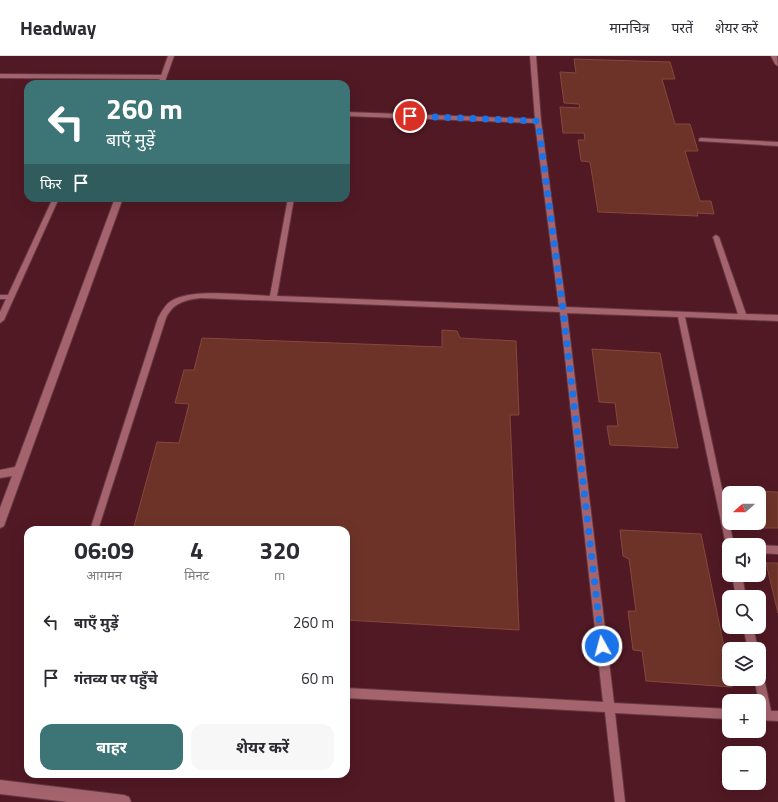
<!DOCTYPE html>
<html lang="hi">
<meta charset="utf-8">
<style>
:root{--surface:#fff;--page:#f7f7f7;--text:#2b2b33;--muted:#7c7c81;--line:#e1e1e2;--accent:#3d7476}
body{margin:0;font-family:"Titillium Web","Noto Sans Devanagari",sans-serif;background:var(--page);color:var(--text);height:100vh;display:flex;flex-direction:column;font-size:15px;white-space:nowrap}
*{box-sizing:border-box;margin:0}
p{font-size:13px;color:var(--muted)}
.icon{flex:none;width:22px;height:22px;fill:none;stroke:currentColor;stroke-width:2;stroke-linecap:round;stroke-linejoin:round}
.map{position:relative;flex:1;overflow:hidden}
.drawer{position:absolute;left:24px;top:470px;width:326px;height:252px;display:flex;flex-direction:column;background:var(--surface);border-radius:12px;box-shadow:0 4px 16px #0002}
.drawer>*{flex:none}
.top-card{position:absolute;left:24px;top:24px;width:326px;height:122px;border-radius:12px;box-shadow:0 4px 16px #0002;background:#3d7476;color:#fff;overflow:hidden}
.needle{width:26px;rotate:249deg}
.controls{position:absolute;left:722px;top:430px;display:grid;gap:8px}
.controls a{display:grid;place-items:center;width:44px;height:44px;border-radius:8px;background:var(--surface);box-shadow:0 4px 16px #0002;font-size:20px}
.pin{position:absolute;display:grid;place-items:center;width:34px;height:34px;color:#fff;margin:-17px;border:2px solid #fff;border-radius:50%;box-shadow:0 1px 4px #0007}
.me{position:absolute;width:44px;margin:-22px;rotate:353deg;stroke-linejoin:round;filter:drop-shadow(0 0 3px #0008)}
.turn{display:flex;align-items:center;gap:14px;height:84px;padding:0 16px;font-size:18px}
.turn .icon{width:52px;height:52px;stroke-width:2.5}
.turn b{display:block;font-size:28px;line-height:34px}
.then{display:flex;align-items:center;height:38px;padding:0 16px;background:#0003;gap:8px;font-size:15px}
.eta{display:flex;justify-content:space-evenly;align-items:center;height:68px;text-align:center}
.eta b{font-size:24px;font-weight:700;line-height:28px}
.primary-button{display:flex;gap:8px;margin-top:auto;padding:8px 16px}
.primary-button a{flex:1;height:46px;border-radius:12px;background:var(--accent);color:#fff;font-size:16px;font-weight:700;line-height:46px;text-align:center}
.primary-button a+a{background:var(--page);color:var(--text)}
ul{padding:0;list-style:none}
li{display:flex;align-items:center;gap:12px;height:56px;padding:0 16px}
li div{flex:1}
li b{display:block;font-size:15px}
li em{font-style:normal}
header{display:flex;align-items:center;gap:24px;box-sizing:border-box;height:56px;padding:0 20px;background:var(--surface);border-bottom:1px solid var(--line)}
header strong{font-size:19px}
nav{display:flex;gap:22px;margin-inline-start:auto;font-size:14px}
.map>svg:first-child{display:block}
</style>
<header>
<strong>Headway</strong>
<nav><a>मानचित्र</a><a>परतें</a><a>शेयर करें</a></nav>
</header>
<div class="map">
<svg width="778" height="746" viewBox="0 0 778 746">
<rect width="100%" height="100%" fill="#511924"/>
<path fill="#6d3329" stroke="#84483d" d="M574 3 670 6 675 23H662L675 68H690L698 95H685L700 145H711L714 158 697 157 698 160 598 156 590 106 581 105 578 84H585L584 77H563L560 51 580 52 579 48 564 47 560 16 576 17Z
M442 274 457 275 460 282 516 285 519 359H510L519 574 346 564V474H133L157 386 179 387 189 348 175 347 184 314H194L202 282 442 291Z
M592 293 660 297 678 392 610 389 607 370H618L615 347 599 346Z
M749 435 778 436V472H760L759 467V437H750Z
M620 474 701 478 729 615V623H731L732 631 646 625 642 595 633 594 628 555H636L629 503 623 500Z
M766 507H778V557Z"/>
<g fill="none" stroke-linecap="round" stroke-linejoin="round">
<defs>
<path id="lane" d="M530 0H536L541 65 566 251 738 258 713 181 716 179 719 181 746 258 778 259V265L685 261 734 489H729V493L727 492 726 489 678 261 567 257 614 647 729 653V663L615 657 625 746H615L605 656 346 642V632L603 646 560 256 200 242C185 244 173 247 166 262L98 474H90L158 262C162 255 165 249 171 245 191 232 246 239 270 240L288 142H294L277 240 559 251 535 67 346 60V56L535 63Z
M771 0H777L778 10 775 8Z
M0 18 163 19 166 21 163 23 0 22Z
M701 82 778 86V90L699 85V83Z
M53 142H59L4 264 0 267V256L6 243H0V239H8Z
M759 489 778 490V498L759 497Z
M732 519H742L746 541H736Z
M743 571H753L758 593H748Z
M759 617 762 619 764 622 771 655H778V665L759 664V654H761L754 623H759Z"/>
<path id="street" d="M168 0H174L164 28H158Z
M115 142H123L5 467 4 470 0 472V452L12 420 0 422V414L15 411Z
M0 724 124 739 129 741 131 746H68L0 738Z"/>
</defs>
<use href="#lane" stroke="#643943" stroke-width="2"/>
<use href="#street" stroke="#643943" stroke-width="2"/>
<use href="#lane" fill="#a5646d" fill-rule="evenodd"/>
<use href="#street" fill="#a5646d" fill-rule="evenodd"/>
</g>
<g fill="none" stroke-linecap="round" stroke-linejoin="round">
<path stroke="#1a73e8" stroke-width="7" stroke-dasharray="0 12.6" d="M410 60 538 65 563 254 602 590"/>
</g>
</svg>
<div class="controls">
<a><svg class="needle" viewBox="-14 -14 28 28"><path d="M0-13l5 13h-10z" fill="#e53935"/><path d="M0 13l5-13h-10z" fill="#7c7c81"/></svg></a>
<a><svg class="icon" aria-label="sound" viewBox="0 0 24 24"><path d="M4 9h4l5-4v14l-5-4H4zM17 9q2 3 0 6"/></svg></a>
<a><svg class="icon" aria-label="search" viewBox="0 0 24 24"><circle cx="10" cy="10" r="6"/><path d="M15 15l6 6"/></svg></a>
<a><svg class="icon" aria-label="layers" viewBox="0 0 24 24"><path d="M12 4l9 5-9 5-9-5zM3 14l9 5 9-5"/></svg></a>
<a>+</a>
<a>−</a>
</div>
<div class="pin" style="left:410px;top:60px;background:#d93025"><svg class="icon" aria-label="arrive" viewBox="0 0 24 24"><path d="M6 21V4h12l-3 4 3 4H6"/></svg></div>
<svg class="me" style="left:602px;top:590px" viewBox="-20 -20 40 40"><circle r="17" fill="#1a73e8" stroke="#fff" stroke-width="3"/><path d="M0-11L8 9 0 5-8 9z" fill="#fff"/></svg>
<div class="top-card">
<div class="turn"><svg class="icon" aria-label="left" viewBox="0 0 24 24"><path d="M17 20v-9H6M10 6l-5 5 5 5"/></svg><div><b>260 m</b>बाएँ मुड़ें</div></div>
<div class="then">फिर<svg class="icon" aria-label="arrive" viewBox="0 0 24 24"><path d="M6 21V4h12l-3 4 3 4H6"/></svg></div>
</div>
<section class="drawer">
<div class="eta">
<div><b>06:09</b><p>आगमन</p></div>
<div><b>4</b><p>मिनट</p></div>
<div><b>320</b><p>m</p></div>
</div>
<ul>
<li><svg class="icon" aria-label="left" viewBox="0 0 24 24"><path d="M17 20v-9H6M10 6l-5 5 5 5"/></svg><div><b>बाएँ मुड़ें</b></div><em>260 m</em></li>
<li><svg class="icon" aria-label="arrive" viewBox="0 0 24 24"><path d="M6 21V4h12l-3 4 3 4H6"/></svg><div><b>गंतव्य पर पहुँचे</b></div><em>60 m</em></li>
</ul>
<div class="primary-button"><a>बाहर</a><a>शेयर करें</a></div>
</section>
</div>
